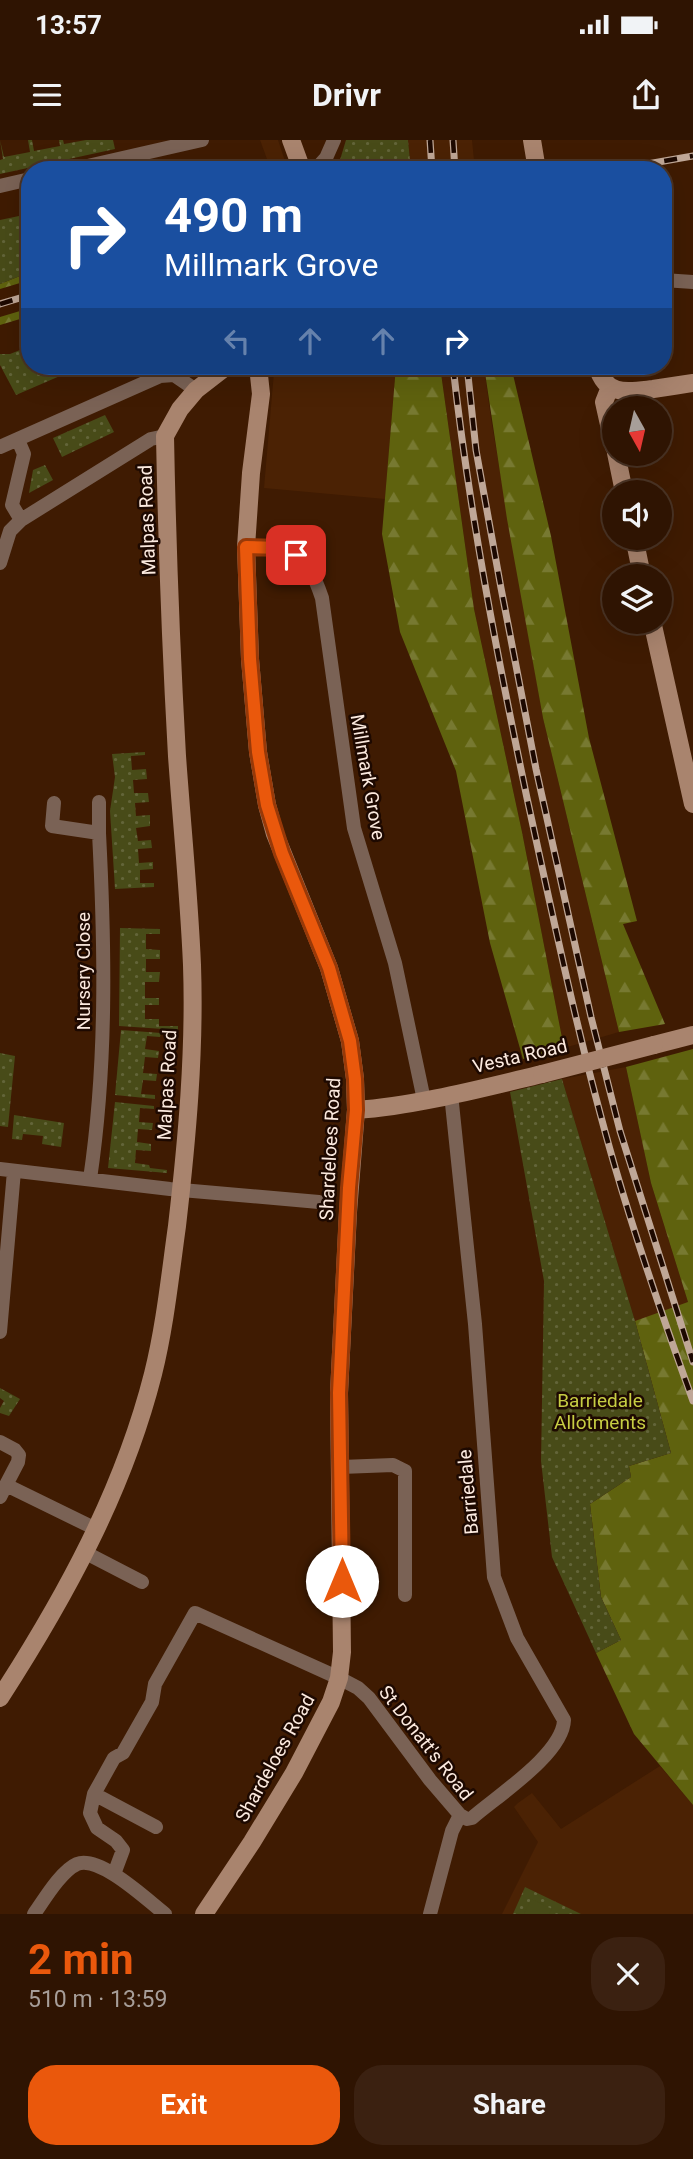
<!DOCTYPE html>
<meta charset="utf-8">
<style>
:root{--surface:#2f1402;--page:#3b2111;--text:#f1f3f6;--muted:#a79e99;--line:#4a3324;--accent:#ea580c}
body{margin:0;font-family:Roboto,sans-serif;background:var(--page);color:var(--text);height:100vh;display:flex;flex-direction:column;font-size:26px;white-space:nowrap}
*{box-sizing:border-box;margin:0}
p{font-size:23px;color:var(--muted)}
.icon{flex:none;width:38px;height:38px;fill:none;stroke:currentColor;stroke-width:2;stroke-linecap:round;stroke-linejoin:round}
.map{position:relative;height:1774px;overflow:hidden}
.panel{display:flex;flex-direction:column;background:var(--surface);flex:1}
.panel>*{flex:none}
.hud{position:absolute;left:21px;top:21px;width:651px;height:214px;border-radius:28px;box-shadow:0 7px 28px #0002,0 0 0 2px var(--line);background:#1a4fa0;color:#fff;overflow:hidden}
.needle{width:46px;rotate:172deg}
.controls{position:absolute;left:602px;top:256px;display:grid;gap:14px}
.controls a{display:grid;place-items:center;width:70px;height:70px;border-radius:50%;background:var(--surface);box-shadow:0 7px 28px #0002,0 0 0 2px var(--line);font-size:35px}
.pin{position:absolute;display:grid;place-items:center;width:60px;height:60px;color:#fff;margin:-30px;border-radius:14px;box-shadow:0 4px 10px #0006}
.me{position:absolute;width:77px;margin:-38px;rotate:0deg;stroke-linejoin:round;filter:drop-shadow(0 0 5px #0008)}
.turn{display:flex;align-items:center;gap:24px;height:147px;padding:0 28px;font-size:32px}
.turn .icon{width:91px;height:91px;stroke-width:2.5}
.turn b{display:block;font-size:49px;line-height:60px}
.lanes{display:flex;align-items:center;height:66px;padding:0 28px;background:#0003;justify-content:center;gap:35px;direction:ltr}
.lanes .off{opacity:.35}
.round{display:grid;place-items:center;flex:none;width:74px;height:74px;border-radius:28px;background:var(--page)}
.summary{display:flex;align-items:center;justify-content:space-between;height:119px;padding:0 28px}
h1{font-size:42px;font-weight:700;line-height:52px;color:var(--accent)}
.action{display:flex;gap:14px;margin-top:auto;padding:14px 28px}
.action a{flex:1;height:80px;border-radius:28px;background:var(--accent);color:#fff;font-size:28px;font-weight:700;line-height:80px;text-align:center}
.action a+a{background:var(--page);color:var(--text)}
.status{display:flex;justify-content:space-between;align-items:center;height:49px;padding:0 35px;background:var(--surface);direction:ltr}
.status svg{height:19px;fill:currentColor}
header{display:flex;justify-content:space-between;align-items:center;height:91px;padding:0 28px;background:var(--surface);font-size:32px;font-weight:700}
.map>svg:first-child{display:block}
</style>
<div class="status"><b>13:57</b><svg viewBox="0 0 49 12"><path d="M0 12V9h3v3zM5 12V6h3v6zM10 12V3h3v9zM15 12V0h3v12zM26 1h20v11H26zM47 4h2v5h-2z"/></svg></div>
<header><svg class="icon" aria-label="menu" viewBox="0 0 24 24"><path d="M4 6h16M4 12h16M4 18h16"/></svg>Drivr<svg class="icon" aria-label="share" viewBox="0 0 24 24"><path d="M12 15V3M7 8l5-5 5 5M5 13v7h14v-7"/></svg></header>
<div class="map">
<svg width="693" height="1774" viewBox="0 0 693 1774">
<defs>
<pattern id="forest-firs" width="22" height="20" patternUnits="userSpaceOnUse" patternTransform="scale(1.75)"><rect width="22" height="20" fill="#5f620e"/><path d="M5 1l3.5 6h-7zM16 11l3.5 6h-7z" fill="#777931"/></pattern>
<pattern id="park-dots" width="8" height="8" patternUnits="userSpaceOnUse" patternTransform="scale(1.75)"><rect width="8" height="8" fill="#484b18"/><path d="M2 2h.1M6 6h.1" fill="none" stroke="#636539" stroke-width="1.8" stroke-linecap="round"/></pattern>
</defs>
<rect width="100%" height="100%" fill="#3f1b02"/>
<path fill="#4b2204" d="M260 0H278L288 30H271Z
M408 0H472L475 30H411Z
M281 226H396L385 359 264 348 274 232Z
M440 226H484L491 279 543 578 619 892 564 908 522 692 474 469Z
M626 927 651 1043 688 1162 693 1327 635 1181 562 939Z
M660 1626 693 1665V1774H502L538 1702 514 1667 518 1663 532 1653 561 1689Z"/>
<path fill="url(#forest-firs)" d="M30 132V140L0 149V144Z
M30 168V176L0 185V177Z
M396 226H440L474 469 522 692 564 908 523 919 490 803 456 631 400 492 382 394Z
M484 226H511L551 396 589 598 637 781 623 784 665 884 619 892 543 578 507 379Z
M693 909V1665L634 1594 596 1513 621 1500 601 1457 590 1364 631 1337 629 1326 671 1313 635 1181 688 1162 651 1043 626 927Z"/>
<path fill="url(#park-dots)" d="M0 0 4 17 30 12 28 0H32L34 11 60 6 59 0H63L64 4 86 0H113L115 9 0 34V20L3 19Z
M346 0H408L411 30H337Z
M19 76 20 82 30 80V132L0 144V80Z
M30 206V226H83L16 255 0 225V214H10Z
M105 275 114 292 62 317 53 298Z
M45 325 53 340 29 353 33 330Z
M145 612V615L131 616 132 630 146 629 147 639 133 640 134 653H148L149 662 135 663 136 676 150 675V686L136 688 138 701 151 700 152 708 138 709 139 723 153 722V729L140 730V743H154V747L115 749 110 671 115 637 112 614Z
M120 788 160 789V794H146V809L160 810V819H146V832H160L159 842H145V858H159V865H145V879H159V886H178V890L119 886Z
M121 890 161 893 160 897 147 896 145 909 159 911 158 918 145 917 143 933 157 934 156 941 143 940 141 954 155 955V959L115 955Z
M0 913 15 916 8 987 0 986Z
M562 939 635 1181 671 1313 629 1326 631 1337 590 1364 601 1457 621 1500 596 1513 552 1417 541 1321 544 1141 510 952Z
M115 962 154 966V969L140 968 139 982 153 983 152 990 138 989 137 1002 151 1004V1011L136 1010 135 1023 149 1025 150 1028 167 1030V1033L108 1028Z
M14 975 64 983 61 1007 42 1004 43 996 23 994 22 1000 12 999Z
M0 1248 20 1259 9 1276 0 1273V1268L4 1261 0 1258Z
M525 1747 581 1774H513Z"/>
<path fill="#484b18" d="M531 1759 552 1769 549 1774H524Z"/>
<g fill="none" stroke-linecap="round" stroke-linejoin="round">
<path stroke="#7a6255" stroke-width="14" d="M317 28 326 18 334 0
M70 30 202 0
M0 46 30 39
M663 140 693 142
M18 300 24 314 12 365 21 380
M0 307 160 236 174 235 196 250
M246 407C293 409 306 410 322 458L354 688 395 823 424 960
M0 423 10 391 21 380 151 299 165 296
M99 662V693
M54 663 52 686 99 693C105 809 107 924 90 1039
M0 1029 170 1049 319 1062
M0 1192 14 1031
M0 1302 15 1310 19 1315 18 1322 6 1345
M341 1327 393 1325 405 1331V1455
M0 1357 6 1345 96 1389
M86 1413 142 1442
M94 1654 156 1687
M114 1734 123 1710 116 1701 97 1688 90 1673 94 1654 114 1618 123 1613 152 1562 155 1544 195 1473 339 1538 358 1548 369 1558 430 1640 460 1675 467 1679 472 1678C497 1656 563 1614 564 1580L517 1498 494 1437 475 1184 451 954
M34 1774C44 1760 61 1731 77 1724 100 1715 147 1760 165 1774
M430 1774 452 1691 460 1675"/>
<path stroke="#a9846e" stroke-width="18" d="M291 0 302 30
M532 0 537 30
M597 226C606 257 627 252 653 249 666 247 680 245 693 243
M610 247 604 262 614 307
M616 313 624 352
M634 397 642 436
M652 481 693 664
M654 905 693 895
M356 970C415 966 483 948 542 934
M0 1558C65 1457 123 1352 153 1234 165 1186 170 1136 177 1086 187 999 195 912 192 825 189 755 182 686 177 616 171 509 167 403 165 296L180 269 196 250 227 226
M204 1774 252 1702 294 1633 331 1562 339 1538 342 1512 339 1253 348 1072 356 970 355 939 350 901 329 828 275 694 267 665 258 612 250 519 246 407 251 333 261 254 258 226"/>
<defs>
<path id="rail" d="M430 0 432 30
M453 0 455 30
M613 30 693 16
M0 164 30 155
M453 226C469 371 497 515 527 658 554 782 580 906 615 1027 638 1106 665 1184 693 1261
M467 226 476 310 501 448 536 629 591 877 620 991 693 1222"/>
</defs>
<use href="#rail" stroke="#bfa797" stroke-width="7"/>
<use href="#rail" stroke="#1d0901" stroke-width="4.5" stroke-dasharray="13" stroke-linecap="butt"/>
<path stroke="#a9846e" stroke-width="18" d="M542 934 654 905"/>
</g>
<g fill="none" stroke-linecap="round" stroke-linejoin="round">
<defs>
<path id="route" d="M296 415 280 408 246 407 250 519 258 612 267 665 282 713 329 828 350 901 355 939 356 970 349 1048 339 1253 342 1441"/>
</defs>
<use href="#route" stroke="#983908" stroke-width="18"/>
<use href="#route" stroke="#ea580c" stroke-width="12"/>
</g>
<g text-anchor="middle" dominant-baseline="central" stroke-width="5" stroke-linejoin="round" paint-order="stroke">
<g font-size="19" fill="#fceadf" stroke="#1d0901">
<text transform="translate(147 380) rotate(-92)">Malpas Road</text>
<text transform="translate(368 637) rotate(80)">Millmark Grove</text>
<text transform="translate(83 831) rotate(-90)">Nursery Close</text>
<text transform="translate(520 916) rotate(-13)">Vesta Road</text>
<text transform="translate(167 945) rotate(-87)">Malpas Road</text>
<text transform="translate(330 1009) rotate(-87)">Shardeloes Road</text>
<text transform="translate(468 1352) rotate(-95)">Barriedale</text>
<text transform="translate(426 1603) rotate(52)">St Donatt's Road</text>
<text transform="translate(275 1618) rotate(-61)">Shardeloes Road</text>
</g>
<g font-size="19" fill="#c7cd43" stroke="#1d0901">
<text x="600" y="1260">Barriedale<tspan x="600" dy="22">Allotments</tspan></text>
</g>
</g>
</svg>
<div class="controls">
<a><svg class="needle" viewBox="-14 -14 28 28"><path d="M0-13l5 13h-10z" fill="#e53935"/><path d="M0 13l5-13h-10z" fill="#a79e99"/></svg></a>
<a><svg class="icon" aria-label="sound" viewBox="0 0 24 24"><path d="M4 9h4l5-4v14l-5-4H4zM17 9q2 3 0 6"/></svg></a>
<a><svg class="icon" aria-label="layers" viewBox="0 0 24 24"><path d="M12 4l9 5-9 5-9-5zM3 14l9 5 9-5"/></svg></a>
</div>
<div class="pin" style="left:296px;top:415px;background:#d93025"><svg class="icon" aria-label="arrive" viewBox="0 0 24 24"><path d="M6 21V4h12l-3 4 3 4H6"/></svg></div>
<svg class="me" style="left:342px;top:1441px" viewBox="-20 -20 40 40"><circle r="19" fill="#fff"/><path d="M0-13L10 11 0 6-10 11z" fill="#ea580c"/></svg>
<div class="hud">
<div class="turn"><svg class="icon" aria-label="right" viewBox="0 0 24 24"><path d="M7 20v-9h11M14 6l5 5-5 5"/></svg><div><b>490 m</b>Millmark Grove</div></div>
<div class="lanes"><svg class="icon off" aria-label="left" viewBox="0 0 24 24"><path d="M17 20v-9H6M10 6l-5 5 5 5"/></svg><svg class="icon off" aria-label="ahead" viewBox="0 0 24 24"><path d="M12 20V5M6 11l6-6 6 6"/></svg><svg class="icon off" aria-label="ahead" viewBox="0 0 24 24"><path d="M12 20V5M6 11l6-6 6 6"/></svg><svg class="icon" aria-label="right" viewBox="0 0 24 24"><path d="M7 20v-9h11M14 6l5 5-5 5"/></svg></div>
</div>
</div>
<section class="panel">
<div class="summary"><div><h1>2 min</h1><p>510 m · 13:59</p></div><a class="round"><svg class="icon" aria-label="close" viewBox="0 0 24 24"><path d="M6 6l12 12M18 6L6 18"/></svg></a></div>
<div class="action"><a>Exit</a><a>Share</a></div>
</section>
